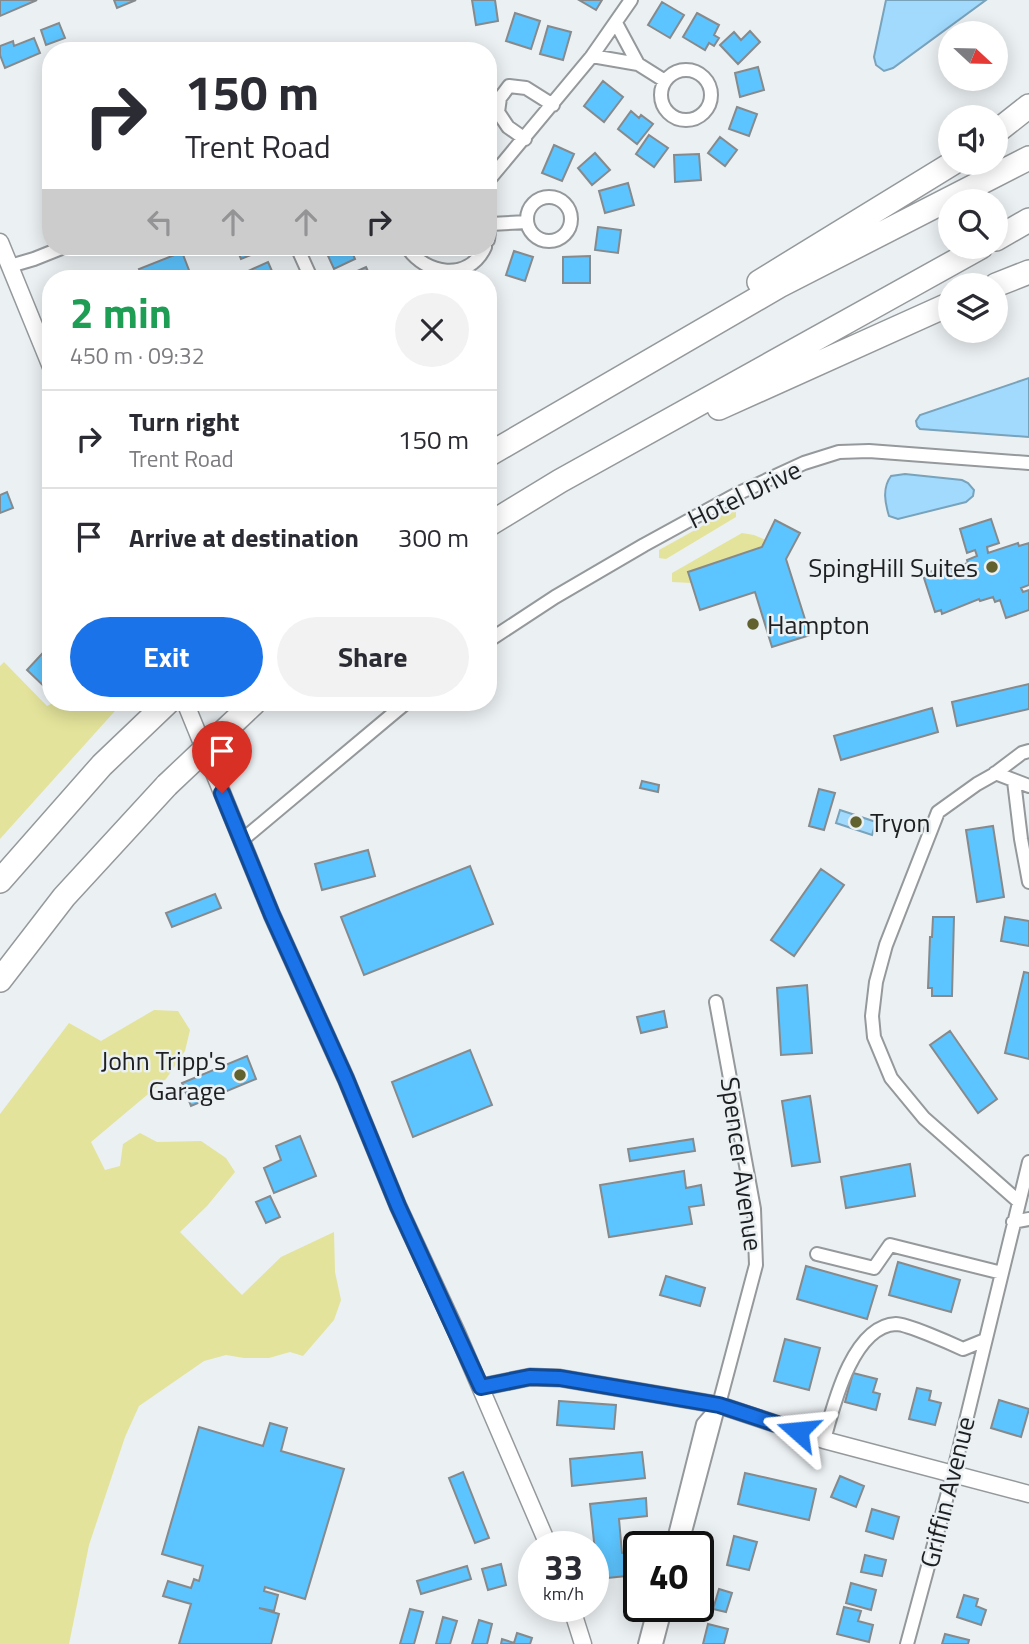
<!DOCTYPE html>
<meta charset="utf-8">
<style>
:root{--surface:#fff;--page:#f2f2f3;--text:#2b2b33;--muted:#7c7c81;--line:#e1e1e2;--accent:#1a73e8}
body{margin:0;font-family:"Titillium Web",sans-serif;background:var(--page);color:var(--text);height:100vh;display:flex;flex-direction:column;font-size:26px;white-space:nowrap}
*{box-sizing:border-box;margin:0}
p{font-size:23px;color:var(--muted)}
.icon{flex:none;width:38px;height:38px;fill:none;stroke:currentColor;stroke-width:2;stroke-linecap:round;stroke-linejoin:round}
.map{position:relative;flex:1;overflow:hidden}
.panel{position:absolute;left:42px;top:270px;width:455px;height:441px;display:flex;flex-direction:column;background:var(--surface);border-radius:28px;box-shadow:0 4px 18px #0003}
.panel>*{flex:none}
.banner{position:absolute;left:42px;top:42px;width:455px;height:214px;border-radius:28px;box-shadow:0 4px 18px #0003;background:#fff;color:var(--text);overflow:hidden}
.needle{width:46px;rotate:112deg}
.controls{position:absolute;left:938px;top:21px;display:grid;gap:14px}
.controls a{display:grid;place-items:center;width:70px;height:70px;border-radius:50%;background:var(--surface);box-shadow:0 4px 18px #0003;font-size:35px}
.speed{position:absolute;left:518px;top:1531px;display:flex;gap:14px;font-size:35px;font-weight:700;text-align:center}
.speed>*{display:grid;place-content:center;width:91px;height:91px;border-radius:50%;background:var(--surface);box-shadow:0 4px 18px #0003;line-height:1}
.speed small{font-size:18px;font-weight:400}
.speed .limit{border:4px solid #111;border-radius:10px;background:#fff;color:#111}
.pin{position:absolute;display:grid;place-items:center;width:60px;height:60px;color:#fff;margin:-72px -30px;border-radius:50% 50% 50% 0;rotate:-45deg;box-shadow:0 0 7px #0007}
.pin .icon{rotate:45deg}
.me{position:absolute;width:77px;margin:-38px;rotate:288deg;stroke-linejoin:round;filter:drop-shadow(0 0 5px #0008)}
.turn{display:flex;align-items:center;gap:24px;height:147px;padding:0 28px;font-size:32px}
.turn .icon{width:91px;height:91px;stroke-width:2.5}
.turn b{display:block;font-size:49px;line-height:60px}
.lanes{display:flex;align-items:center;height:66px;padding:0 28px;background:#0003;justify-content:center;gap:35px;direction:ltr}
.lanes .off{opacity:.35}
.round{display:grid;place-items:center;flex:none;width:74px;height:74px;border-radius:37px;background:var(--page)}
.overview{display:flex;align-items:center;justify-content:space-between;height:119px;padding:0 28px}
h1{font-size:42px;font-weight:700;line-height:52px;color:#1e9e55}
.primary-button{display:flex;gap:14px;margin-top:auto;padding:14px 28px}
.primary-button a{flex:1;height:80px;border-radius:42px;background:var(--accent);color:#fff;font-size:28px;font-weight:700;line-height:80px;text-align:center}
.primary-button a+a{background:var(--page);color:var(--text)}
ul{padding:0;list-style:none}
li{display:flex;align-items:center;gap:21px;height:98px;padding:0 28px;border-top:2px solid var(--line)}
li div{flex:1}
li b{display:block;font-size:26px}
li em{font-style:normal}
.map>svg:first-child{display:block}
</style>
<div class="map">
<svg width="1029" height="1644" viewBox="0 0 1029 1644">
<rect width="100%" height="100%" fill="#ebf0f3"/>
<path fill="#e3e39b" d="M731 510 736 512V517L666 559 659 558V550Z
M742 533 754 535 766 540 762 547 689 572 692 583 672 582V573Z
M4 662 47 706 55 702H123L0 839V666Z
M154 1010 178 1011 190 1030 185 1051 166 1079 91 1142 105 1170 120 1166 123 1144 140 1133 157 1142 201 1141 226 1158 235 1172 207 1206 180 1232 242 1295 281 1257 334 1232 335 1272 341 1300 334 1320 303 1356 290 1352 269 1358H244L226 1355 204 1361 139 1406 125 1437 89 1545 69 1644H0V1114L69 1023 101 1041Z"/>
<path fill="#a1dafd" stroke="#79a2bb" stroke-width="2" d="M886 0H986L893 68 884 71 876 65 874 57Z
M1029 378V437L920 429 917 426 916 421 920 415Z
M905 474 962 480 968 483 974 490 973 496 966 502 898 519 889 516C885 503 882 488 891 476Z
M840 810 876 822 872 835 836 823Z"/>
<path fill="#5cc4fe" stroke="#868a8d" stroke-width="2" d="M0 0H37L0 16Z
M114 0H136L117 8Z
M472 0H495L498 21 476 25Z
M579 0H602L596 10Z
M662 2 684 15 670 38 648 25Z
M515 13 540 21 531 49 506 41Z
M697 13 719 25 714 35 719 38 714 46 709 43 705 50 683 37Z
M59 23 65 38 46 45 41 30Z
M548 26 571 32 563 60 540 54Z
M750 31 760 42 738 64 720 45 734 32 741 40Z
M34 38 40 53 5 68 0 55V46L13 41 14 46Z
M758 67 764 90 740 97 735 73Z
M603 81 623 97 604 122 584 106Z
M737 107 757 114 749 136 729 129Z
M631 111 639 118 641 115 653 124 637 144 618 129Z
M649 135 668 148 654 167 636 154Z
M720 137 737 150 725 166 708 153Z
M554 145 574 154 562 181 542 173Z
M595 153 610 170 592 185 578 168Z
M699 154 701 180 675 182 674 155Z
M628 183 634 205 605 213 599 191Z
M598 227 621 230 618 253 595 250Z
M236 247H259L261 251 241 259Z
M324 247H350L355 259 334 269Z
M514 251 533 257 525 281 506 275Z
M182 252 192 278H143L139 269Z
M590 256V283H563V257Z
M268 262 275 278H248L246 272Z
M366 267 371 278H344V277Z
M7 492 13 508 0 513V495Z
M991 519 999 543 987 547 988 553 1018 543 1019 546 1029 543V585L1021 588 1023 592 1029 590V610L1006 618 1000 600 995 602 993 597 980 601 979 599 942 614 941 610 935 612 924 578 930 575 929 572 949 566 950 569 968 563 967 560 977 556 975 550 967 553 960 529Z
M775 520 800 533 786 559 810 635 772 647 755 592 700 610 688 572 762 547Z
M51 644V690L49 691 27 670Z
M1029 684V709L957 726 952 702Z
M932 708 938 732 841 760 834 736Z
M642 781 659 785 658 792 640 788Z
M819 789 835 793 824 830 809 826Z
M993 826 1004 897 977 902 966 830Z
M368 850 375 876 322 890 315 864Z
M470 866 493 924 364 975 341 917Z
M821 869 844 885 794 956 771 940Z
M215 894 221 908 172 927 166 913Z
M933 917H954L952 996H932V988H928L930 937H932Z
M1005 917 1029 921V946L1001 941Z
M1024 972 1029 973V1059L1005 1053Z
M807 985 812 1053 781 1055 777 988Z
M664 1011 667 1027 641 1033 637 1017Z
M950 1031 997 1099 978 1113 930 1045Z
M470 1050 492 1105 413 1137 392 1082Z
M247 1056 256 1079 191 1106 182 1083Z
M810 1096 820 1162 792 1166 782 1101Z
M300 1136 316 1176 274 1193 264 1168 281 1160 276 1146Z
M693 1139 695 1151 630 1161 628 1149Z
M910 1164 915 1196 846 1208 841 1177Z
M684 1171 686 1188 701 1185 704 1205 689 1207 692 1224 609 1237 600 1185Z
M270 1196 280 1217 266 1223 256 1202Z
M898 1262 960 1280 951 1312 889 1295Z
M806 1266 877 1286 867 1319 797 1299Z
M666 1276 705 1288 700 1306 660 1295Z
M785 1339 820 1348 809 1390 774 1381Z
M853 1373 877 1379 873 1392 880 1394 876 1410 845 1402Z
M917 1388 931 1391 929 1400 941 1403 935 1425 909 1419Z
M999 1400 1029 1409 1021 1437 991 1428Z
M559 1401 616 1405 614 1429 557 1425Z
M270 1423 287 1428 281 1451 344 1469 305 1599 265 1587 264 1591 278 1595 274 1611 259 1608 279 1614 271 1644H179L191 1604 163 1596 168 1581 191 1588 194 1579 199 1581 203 1566 162 1554 199 1427 263 1446Z
M642 1452 645 1478 572 1486 570 1459Z
M463 1472 489 1538 475 1543 449 1478Z
M745 1473 816 1489 809 1520 738 1504Z
M840 1476 864 1486 856 1507 831 1497Z
M646 1498 647 1516 619 1519 622 1553 633 1552 636 1575 598 1579 590 1504Z
M872 1509 899 1517 893 1539 866 1531Z
M734 1536 757 1542 749 1570 727 1565Z
M865 1555 886 1560 882 1576 861 1572Z
M501 1564 506 1585 488 1590 482 1569Z
M467 1566 471 1579 421 1594 417 1581Z
M851 1583 876 1590 871 1610 846 1603Z
M719 1589 732 1593 726 1612 713 1609Z
M964 1595 978 1599 976 1606 986 1610 981 1625 957 1617Z
M844 1607 861 1611 858 1621 873 1625 869 1642 837 1634Z
M410 1609 423 1612 414 1644H400Z
M443 1617 457 1621 450 1644H436Z
M479 1620 492 1624 487 1644H472Z
M708 1624 728 1629 724 1644H703Z
M517 1633 532 1638 530 1644H501L502 1639 514 1643Z
M945 1634 969 1640 968 1644H942Z"/>
<g fill="none" stroke-linecap="round" stroke-linejoin="round">
<defs>
<path id="minor" d="M592 56 638 64 616 23
M638 64 665 81
M661 95a25 25 0 1 1 50 0a25 25 0 1 1-50 0Z
M525 139 508 127 498 112 500 98 509 86 526 88 553 105
M488 181 592 56 631 0
M527 219a22 22 0 1 1 44 0a22 22 0 1 1-44 0Z
M488 213 490 224 488 240
M490 224 527 222
M297 247 311 278
M407 247C425 275 469 282 485 247
M10 266 34 259 64 247
M488 641 555 597 644 545 737 494 804 463 839 452 869 451 1029 463
M995 773 1029 786
M1014 781 1021 839 1029 882
M241 841 407 702
M1018 1201 924 1118 891 1078 874 1037 872 1016 876 982 886 945 938 812 977 784 993 775 1022 753 1029 751
M1013 1222 1029 1219
M817 1254 874 1268 890 1245 1002 1273
M824 1440C833 1407 852 1326 896 1324 907 1324 950 1343 963 1349L985 1340
M672 1547 703 1424 717 1408
M681 1547 756 1265 754 1209 716 1002
M645 1644 655 1606
M656 1644 666 1606
M907 1644 953 1474 1029 1162"/>
<path id="tertiary" d="M0 242 51 367
M185 702 272 915 346 1079 398 1206 457 1333 549 1547
M481 1387 530 1377 560 1378 719 1405 824 1440 1029 1494
M571 1606 583 1644"/>
<path id="motorway" d="M996 132 1029 106
M996 239 1029 220
M759 282 953 163
M996 285 1029 272
M719 408 950 304
M488 455 779 286 1029 158
M488 525 560 481 981 247
M0 881 102 765 168 702
M0 980 64 897 167 785"/>
</defs>
<use href="#minor" stroke="#95999c" stroke-width="16"/>
<use href="#tertiary" stroke="#95999c" stroke-width="19"/>
<use href="#motorway" stroke="#95999c" stroke-width="26"/>
<use href="#minor" stroke="#fff" stroke-width="12"/>
<use href="#tertiary" stroke="#fff" stroke-width="16"/>
<use href="#motorway" stroke="#fff" stroke-width="23"/>
<defs>
<path id="motorway-bridge" d="M167 785 255 702"/>
</defs>
<use href="#motorway-bridge" stroke="#95999c" stroke-width="26" stroke-linecap="butt"/>
<use href="#motorway-bridge" stroke="#fff" stroke-width="23"/>
</g>
<g fill="none" stroke-linecap="round" stroke-linejoin="round">
<defs>
<path id="route" d="M222 793 272 915 346 1079 398 1206 481 1387 530 1377 560 1378 719 1405 798 1431"/>
</defs>
<use href="#route" stroke="#114b97" stroke-width="18"/>
<use href="#route" stroke="#1a73e8" stroke-width="12"/>
</g>
<g fill="#62622f" stroke="#ebf0f3" stroke-width="2.5">
<circle cx="992" cy="567" r="7"/>
<circle cx="753" cy="624" r="7"/>
<circle cx="856" cy="822" r="7"/>
<circle cx="240" cy="1075" r="7"/>
</g>
<g text-anchor="middle" dominant-baseline="central" stroke-width="5" stroke-linejoin="round" paint-order="stroke">
<g font-size="26" fill="#1d1f20" stroke="#ebf0f3">
<text transform="translate(744 494) rotate(-26)">Hotel Drive</text>
<text transform="translate(742 1164) rotate(82)">Spencer Avenue</text>
<text transform="translate(947 1492) rotate(-76)">Griffin Avenue</text>
</g>
<g font-size="26" fill="#1d1f20" stroke="#ebf0f3" text-anchor="end">
<text x="978" y="567">SpingHill Suites</text>
<text x="767" y="624" text-anchor="start">Hampton</text>
<text x="870" y="822" text-anchor="start">Tryon</text>
<text x="226" y="1060">John Tripp's<tspan x="226" dy="30">Garage</tspan></text>
</g>
</g>
</svg>
<div class="controls">
<a><svg class="needle" viewBox="-14 -14 28 28"><path d="M0-13l5 13h-10z" fill="#e53935"/><path d="M0 13l5-13h-10z" fill="#7c7c81"/></svg></a>
<a><svg class="icon" aria-label="sound" viewBox="0 0 24 24"><path d="M4 9h4l5-4v14l-5-4H4zM17 9q2 3 0 6"/></svg></a>
<a><svg class="icon" aria-label="search" viewBox="0 0 24 24"><circle cx="10" cy="10" r="6"/><path d="M15 15l6 6"/></svg></a>
<a><svg class="icon" aria-label="layers" viewBox="0 0 24 24"><path d="M12 4l9 5-9 5-9-5zM3 14l9 5 9-5"/></svg></a>
</div>
<div class="speed"><div>33<small>km/h</small></div><div class="limit">40</div></div>
<div class="pin" style="left:222px;top:793px;background:#d93025"><svg class="icon" aria-label="arrive" viewBox="0 0 24 24"><path d="M6 21V4h12l-3 4 3 4H6"/></svg></div>
<svg class="me" style="left:798px;top:1431px" viewBox="-20 -20 40 40"><path d="M0-17L14 15 0 8-14 15z" fill="#1a73e8" stroke="#fff" stroke-width="4"/></svg>
<div class="banner">
<div class="turn"><svg class="icon" aria-label="right" viewBox="0 0 24 24"><path d="M7 20v-9h11M14 6l5 5-5 5"/></svg><div><b>150 m</b>Trent Road</div></div>
<div class="lanes"><svg class="icon off" aria-label="left" viewBox="0 0 24 24"><path d="M17 20v-9H6M10 6l-5 5 5 5"/></svg><svg class="icon off" aria-label="ahead" viewBox="0 0 24 24"><path d="M12 20V5M6 11l6-6 6 6"/></svg><svg class="icon off" aria-label="ahead" viewBox="0 0 24 24"><path d="M12 20V5M6 11l6-6 6 6"/></svg><svg class="icon" aria-label="right" viewBox="0 0 24 24"><path d="M7 20v-9h11M14 6l5 5-5 5"/></svg></div>
</div>
<section class="panel">
<div class="overview"><div><h1>2 min</h1><p>450 m · 09:32</p></div><a class="round"><svg class="icon" aria-label="close" viewBox="0 0 24 24"><path d="M6 6l12 12M18 6L6 18"/></svg></a></div>
<ul>
<li><svg class="icon" aria-label="right" viewBox="0 0 24 24"><path d="M7 20v-9h11M14 6l5 5-5 5"/></svg><div><b>Turn right</b><p>Trent Road</p></div><em>150 m</em></li>
<li><svg class="icon" aria-label="arrive" viewBox="0 0 24 24"><path d="M6 21V4h12l-3 4 3 4H6"/></svg><div><b>Arrive at destination</b></div><em>300 m</em></li>
</ul>
<div class="primary-button"><a>Exit</a><a>Share</a></div>
</section>
</div>
